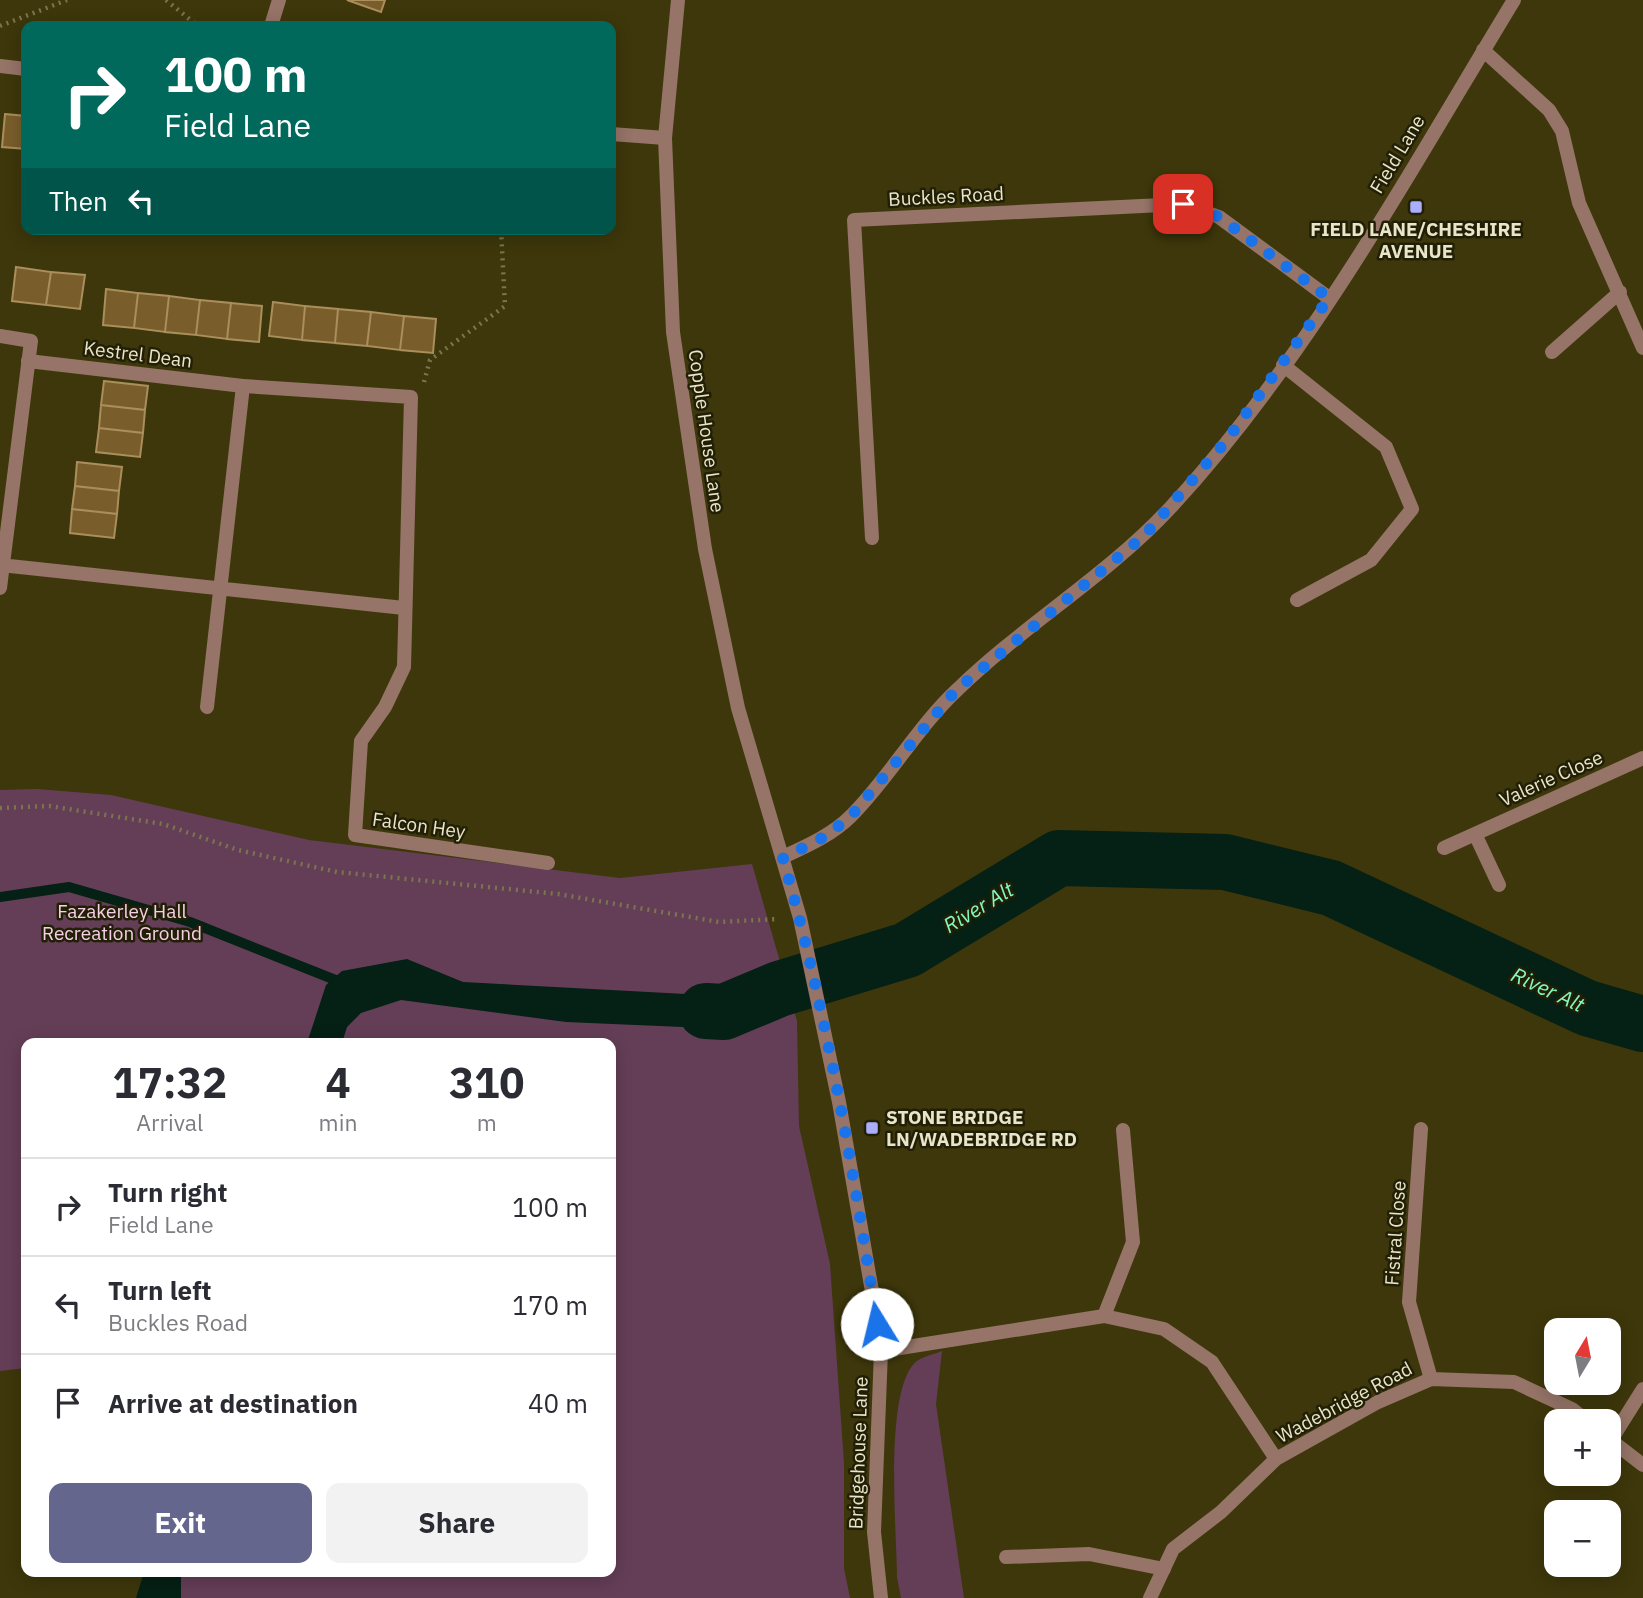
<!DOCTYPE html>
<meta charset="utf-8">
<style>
:root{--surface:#fff;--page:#f2f2f3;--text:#2b2b33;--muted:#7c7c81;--line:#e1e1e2;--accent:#65668d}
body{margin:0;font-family:"IBM Plex Sans",sans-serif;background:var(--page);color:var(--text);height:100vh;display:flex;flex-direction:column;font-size:26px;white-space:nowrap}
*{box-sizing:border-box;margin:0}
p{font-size:23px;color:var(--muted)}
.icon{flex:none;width:38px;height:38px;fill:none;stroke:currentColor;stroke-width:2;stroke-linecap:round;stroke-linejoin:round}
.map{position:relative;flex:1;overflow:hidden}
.sheet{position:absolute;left:21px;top:1038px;width:595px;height:539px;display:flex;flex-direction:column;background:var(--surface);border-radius:14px;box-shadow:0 4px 18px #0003}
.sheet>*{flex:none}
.top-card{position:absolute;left:21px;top:21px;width:595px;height:214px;border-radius:14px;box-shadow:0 4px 18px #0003;background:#00695c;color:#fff;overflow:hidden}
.needle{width:46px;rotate:10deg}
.fabs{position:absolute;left:1544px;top:1318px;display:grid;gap:14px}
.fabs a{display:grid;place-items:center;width:77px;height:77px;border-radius:14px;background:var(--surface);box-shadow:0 4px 18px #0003;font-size:35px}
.pin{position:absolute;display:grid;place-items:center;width:60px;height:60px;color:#fff;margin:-30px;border-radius:14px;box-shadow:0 4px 10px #0006}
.me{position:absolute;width:77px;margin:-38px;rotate:351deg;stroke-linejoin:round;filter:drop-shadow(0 0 5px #0008)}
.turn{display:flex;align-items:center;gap:24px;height:147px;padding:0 28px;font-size:32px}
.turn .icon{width:91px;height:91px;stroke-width:2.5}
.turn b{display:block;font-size:49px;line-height:60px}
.then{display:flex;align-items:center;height:66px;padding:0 28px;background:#0003;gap:14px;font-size:26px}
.eta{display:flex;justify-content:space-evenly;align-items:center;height:119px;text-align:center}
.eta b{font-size:42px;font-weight:700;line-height:49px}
.primary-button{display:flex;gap:14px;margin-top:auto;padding:14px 28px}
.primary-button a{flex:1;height:80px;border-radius:14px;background:var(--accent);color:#fff;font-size:28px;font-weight:700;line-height:80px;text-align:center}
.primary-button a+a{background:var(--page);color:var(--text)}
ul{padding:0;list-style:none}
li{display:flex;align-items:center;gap:21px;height:98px;padding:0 28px;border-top:2px solid var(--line)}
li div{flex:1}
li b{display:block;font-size:26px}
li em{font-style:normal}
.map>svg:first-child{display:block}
</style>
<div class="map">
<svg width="1643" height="1598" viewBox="0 0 1643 1598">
<rect width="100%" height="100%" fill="#3e370b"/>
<path fill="#643e57" d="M37 789 111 795 309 840 620 878 752 864 797 1021 799 1126 830 1264 844 1463V1568L850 1598H181V1572H611V1043H26V1368L0 1371V790Z
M942 1351 936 1404 964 1598H901L897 1577C897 1534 883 1387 917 1361 924 1356 935 1354 942 1351Z"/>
<path fill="#052014" d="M407 959 463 982 723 996 775 978 784 1006 729 1029 566 1022 401 1000 361 1013 347 1027 342 1043H307L326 985 342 971Z
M144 1572H181V1598H136Z"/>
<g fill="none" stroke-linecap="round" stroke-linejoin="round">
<path stroke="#052014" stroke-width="10" d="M0 897 69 887 190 922 343 983"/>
<path stroke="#052014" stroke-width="56" d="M706 1011 724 1012 779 989 907 950 1059 858 1225 862 1331 888 1587 1008 1643 1024"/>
</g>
<path fill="#795e2b" stroke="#aa8e5b" stroke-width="2" d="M347 0H385L381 12Z
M5 114 26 116V149L2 147Z
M16 267 51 272 46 305 12 301Z
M51 272 85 275 80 309 46 305Z
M106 289 138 293 134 328 103 325Z
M138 293 169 296 165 332 134 328Z
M169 296 200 300 196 335 165 332Z
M200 300 231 303 227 339 196 335Z
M273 302 305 306 302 340 269 336Z
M231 303 262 306 259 342 227 339Z
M305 306 338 309 335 343 302 340Z
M338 309 371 312 367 346 335 343Z
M371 312 404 316 400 350 367 346Z
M404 316 436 319 433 353 400 350Z
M104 381 148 386 145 410 101 405Z
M101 405 145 410 143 433 99 428Z
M99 428 143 433 140 457 96 452Z
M77 462 122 467 119 491 75 486Z
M75 486 119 491 117 514 72 509Z
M72 509 117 514 114 538 70 533Z"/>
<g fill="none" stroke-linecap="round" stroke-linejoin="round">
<path stroke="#7b754e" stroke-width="4.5" stroke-dasharray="2 5" stroke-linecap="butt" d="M166 0 198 26
M0 26 67 0
M424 382 430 360 505 306 501 229
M0 808 49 806 163 824 238 850 337 872 558 894 719 922 778 919"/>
<path stroke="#967468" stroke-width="14" d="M1483 50 1549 110 1562 131 1579 203 1643 348
M1552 352 1620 292
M1006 1557 1089 1554 1164 1569"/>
<path stroke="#967468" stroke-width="14" d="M28 361 243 386 411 397 404 667 385 707 361 741 355 835 548 863"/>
<path stroke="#967468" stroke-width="14" d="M271 26 279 0
M0 66 26 69
M611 134 665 138
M0 336 31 341 0 588
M1283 365 1386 447 1412 509 1371 560 1297 600
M872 538 854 220 1183 204 1219 217 1329 298
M0 565 404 608
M207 707 243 386
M1475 834 1499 885
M1444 848 1643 758
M783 857C807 846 832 835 851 816 890 777 917 727 958 689 1025 624 1107 576 1171 507 1307 360 1410 171 1514 0
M1421 1129 1409 1302 1431 1379
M1104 1316 1133 1242 1123 1130
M881 1351 1104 1316 1164 1329 1212 1362 1276 1459 1378 1402 1431 1379 1514 1382 1572 1409 1587 1421
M1608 1438 1643 1465
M1611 1440 1643 1389
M1150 1598 1173 1549 1221 1512 1276 1459"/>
<path stroke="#967468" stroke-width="14" d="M678 0 665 138 673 332 705 549 738 708 800 918 839 1102 873 1297 881 1351 874 1532 881 1598"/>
</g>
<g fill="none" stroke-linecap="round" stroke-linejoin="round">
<path stroke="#1a73e8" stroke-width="12" stroke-dasharray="0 21.6" d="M877 1324C853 1167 826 1010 783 858L826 836 851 816 956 690 1144 536 1227 440 1329 298 1219 217 1183 204"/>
</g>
<g fill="#abaffb" stroke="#221f07" stroke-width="2.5">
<rect x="1409" y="200" width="14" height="14" rx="3.5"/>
<rect x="865" y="1121" width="14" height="14" rx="3.5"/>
</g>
<g text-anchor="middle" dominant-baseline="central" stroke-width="5" stroke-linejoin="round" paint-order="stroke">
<g font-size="19" fill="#e9e5c8" stroke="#221f07">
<text transform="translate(1397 154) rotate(-59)">Field Lane</text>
<text transform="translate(946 196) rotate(-3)">Buckles Road</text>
<text transform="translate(138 354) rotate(7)">Kestrel Dean</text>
<text transform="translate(707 431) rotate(82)">Copple House Lane</text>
<text transform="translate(1551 778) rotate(-24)">Valerie Close</text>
<text transform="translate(419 825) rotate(8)">Falcon Hey</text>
<text transform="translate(1395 1233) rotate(-86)">Fistral Close</text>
<text transform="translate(1344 1402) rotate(-28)">Wadebridge Road</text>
<text transform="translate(858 1453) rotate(-88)">Bridgehouse Lane</text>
</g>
<g font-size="19" font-weight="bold" fill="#e9e5c8" stroke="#221f07">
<text x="1416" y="229">FIELD LANE/CHESHIRE<tspan x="1416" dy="22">AVENUE</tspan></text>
<text x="886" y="1117" text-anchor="start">STONE BRIDGE<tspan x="886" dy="22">LN/WADEBRIDGE RD</tspan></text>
</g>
<g font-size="19" fill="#f6cfe7" stroke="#221f07">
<text x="122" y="911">Fazakerley Hall<tspan x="122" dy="22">Recreation Ground</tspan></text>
</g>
<g font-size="21" font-style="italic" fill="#83f8c0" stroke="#221f07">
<text transform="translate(978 907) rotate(-31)">River Alt</text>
<text transform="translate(1548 989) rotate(25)">River Alt</text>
</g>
</g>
</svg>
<div class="fabs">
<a><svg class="needle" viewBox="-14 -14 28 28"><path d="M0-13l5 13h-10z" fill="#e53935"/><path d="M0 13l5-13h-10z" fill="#7c7c81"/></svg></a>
<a>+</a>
<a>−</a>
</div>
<div class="pin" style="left:1183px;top:204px;background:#d93025"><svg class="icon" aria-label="arrive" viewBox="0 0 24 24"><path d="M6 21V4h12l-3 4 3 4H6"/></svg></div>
<svg class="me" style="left:877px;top:1324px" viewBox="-20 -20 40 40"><circle r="19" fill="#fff"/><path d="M0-13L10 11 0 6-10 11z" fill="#1a73e8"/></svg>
<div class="top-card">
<div class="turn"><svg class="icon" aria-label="right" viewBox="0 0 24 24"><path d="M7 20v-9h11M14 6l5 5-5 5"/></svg><div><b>100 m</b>Field Lane</div></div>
<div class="then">Then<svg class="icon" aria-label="left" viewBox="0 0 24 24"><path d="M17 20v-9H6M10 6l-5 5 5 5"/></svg></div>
</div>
<section class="sheet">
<div class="eta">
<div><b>17:32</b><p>Arrival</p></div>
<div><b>4</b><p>min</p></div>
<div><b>310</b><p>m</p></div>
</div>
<ul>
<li><svg class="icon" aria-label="right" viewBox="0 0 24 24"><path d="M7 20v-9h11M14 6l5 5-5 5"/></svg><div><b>Turn right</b><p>Field Lane</p></div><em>100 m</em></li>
<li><svg class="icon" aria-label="left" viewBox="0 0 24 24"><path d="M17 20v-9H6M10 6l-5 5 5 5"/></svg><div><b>Turn left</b><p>Buckles Road</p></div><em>170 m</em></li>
<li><svg class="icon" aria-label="arrive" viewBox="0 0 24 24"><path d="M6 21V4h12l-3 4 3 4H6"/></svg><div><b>Arrive at destination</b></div><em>40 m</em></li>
</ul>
<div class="primary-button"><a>Exit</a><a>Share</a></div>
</section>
</div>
